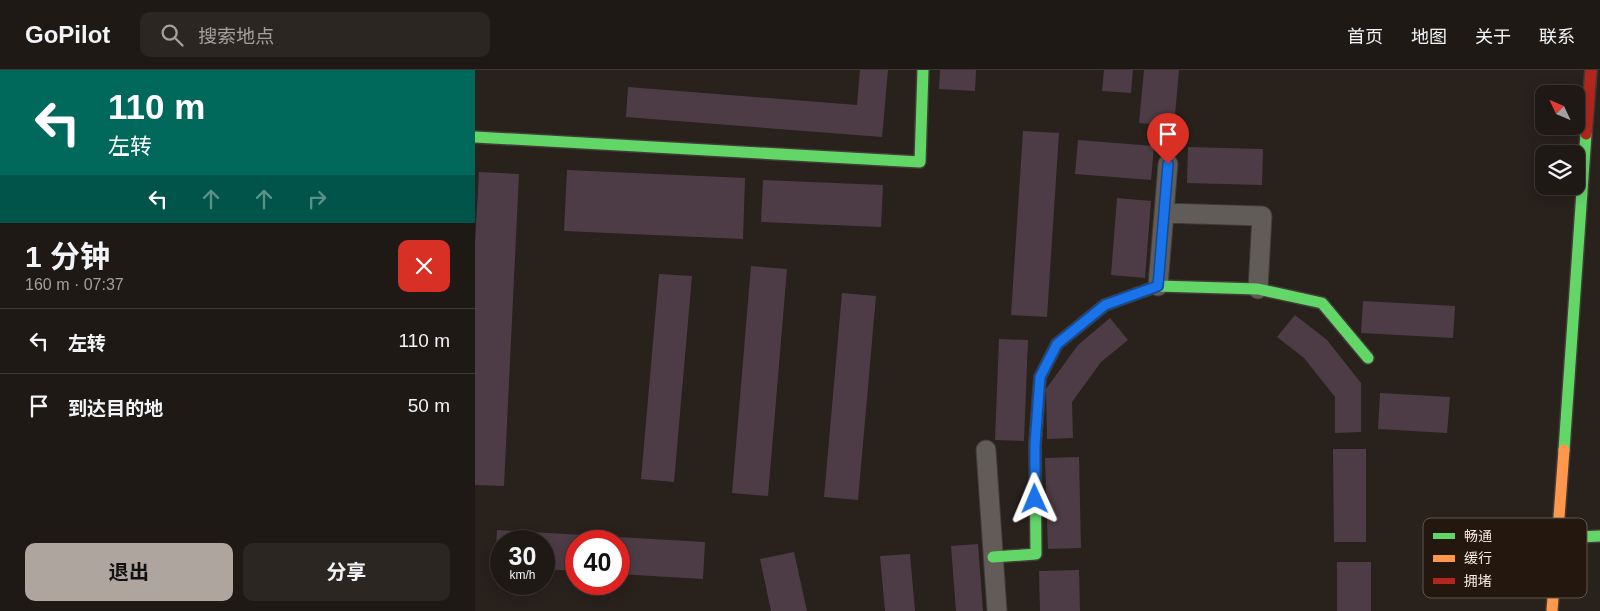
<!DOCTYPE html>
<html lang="zh">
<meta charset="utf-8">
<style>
:root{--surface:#1f1915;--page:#2c2622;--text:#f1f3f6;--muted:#a1a0a0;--line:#3c3834;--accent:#aea59f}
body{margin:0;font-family:Helvetica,"Noto Sans SC",sans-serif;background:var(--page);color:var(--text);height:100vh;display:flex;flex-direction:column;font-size:19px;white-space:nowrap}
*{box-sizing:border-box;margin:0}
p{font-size:16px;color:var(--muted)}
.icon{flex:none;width:28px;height:28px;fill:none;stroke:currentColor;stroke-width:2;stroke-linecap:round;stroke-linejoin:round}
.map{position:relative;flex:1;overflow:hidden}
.details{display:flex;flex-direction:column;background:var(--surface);width:475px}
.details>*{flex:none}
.hud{background:#00695c;color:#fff;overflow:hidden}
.needle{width:32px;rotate:314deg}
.tools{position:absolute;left:1060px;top:15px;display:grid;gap:10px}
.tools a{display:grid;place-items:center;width:50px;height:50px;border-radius:10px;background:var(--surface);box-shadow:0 2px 12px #0003,0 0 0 1px var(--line);font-size:25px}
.speed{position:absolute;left:15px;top:460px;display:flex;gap:10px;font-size:25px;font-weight:700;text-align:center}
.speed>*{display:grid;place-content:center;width:65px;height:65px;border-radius:50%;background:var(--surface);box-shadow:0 2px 12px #0003,0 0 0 1px var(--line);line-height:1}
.speed small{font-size:12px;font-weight:400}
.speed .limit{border:8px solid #d22;background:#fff;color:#111}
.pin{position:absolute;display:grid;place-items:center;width:42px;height:42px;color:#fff;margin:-51px -21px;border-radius:50% 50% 50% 0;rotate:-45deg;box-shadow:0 0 5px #0007}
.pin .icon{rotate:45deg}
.me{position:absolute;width:55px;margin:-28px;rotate:359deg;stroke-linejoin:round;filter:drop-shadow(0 0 4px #0008)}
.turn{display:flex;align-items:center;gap:18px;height:105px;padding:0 25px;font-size:22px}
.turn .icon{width:65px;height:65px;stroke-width:2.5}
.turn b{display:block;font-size:35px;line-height:42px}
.lanes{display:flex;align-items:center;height:48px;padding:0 25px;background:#0003;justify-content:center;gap:25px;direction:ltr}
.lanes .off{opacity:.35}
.round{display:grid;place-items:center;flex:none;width:52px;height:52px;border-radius:10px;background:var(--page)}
.headline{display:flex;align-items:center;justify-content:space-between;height:85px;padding:0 25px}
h1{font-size:30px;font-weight:700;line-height:38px}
.button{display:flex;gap:10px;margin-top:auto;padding:10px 25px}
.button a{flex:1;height:58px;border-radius:10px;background:var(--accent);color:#111;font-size:20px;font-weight:700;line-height:58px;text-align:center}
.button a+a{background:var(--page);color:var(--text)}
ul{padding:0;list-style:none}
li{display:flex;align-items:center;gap:15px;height:65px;padding:0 25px;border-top:1px solid var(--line)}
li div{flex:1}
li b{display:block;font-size:19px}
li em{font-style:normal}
header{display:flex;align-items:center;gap:30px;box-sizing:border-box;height:70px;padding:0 25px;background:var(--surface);border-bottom:1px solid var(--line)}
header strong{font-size:24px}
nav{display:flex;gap:28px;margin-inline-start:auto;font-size:18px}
.search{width:350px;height:45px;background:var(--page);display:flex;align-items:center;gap:12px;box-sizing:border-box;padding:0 18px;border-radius:10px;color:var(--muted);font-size:19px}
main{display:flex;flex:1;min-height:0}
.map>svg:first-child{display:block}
</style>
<header>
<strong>GoPilot</strong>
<div class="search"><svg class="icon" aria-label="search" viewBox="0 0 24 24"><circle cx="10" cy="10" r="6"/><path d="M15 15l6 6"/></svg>搜索地点</div>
<nav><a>首页</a><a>地图</a><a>关于</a><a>联系</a></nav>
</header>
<main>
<section class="details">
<div class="hud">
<div class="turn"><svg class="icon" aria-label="left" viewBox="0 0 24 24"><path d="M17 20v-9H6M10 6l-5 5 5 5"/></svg><div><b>110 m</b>左转</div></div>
<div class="lanes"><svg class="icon" aria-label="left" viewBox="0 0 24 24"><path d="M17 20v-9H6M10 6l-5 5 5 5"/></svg><svg class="icon off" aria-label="ahead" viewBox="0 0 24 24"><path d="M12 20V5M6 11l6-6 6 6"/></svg><svg class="icon off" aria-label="ahead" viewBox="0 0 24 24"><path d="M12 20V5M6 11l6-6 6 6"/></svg><svg class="icon off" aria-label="right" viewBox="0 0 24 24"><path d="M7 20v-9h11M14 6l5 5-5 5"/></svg></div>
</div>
<div class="headline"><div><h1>1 分钟</h1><p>160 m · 07:37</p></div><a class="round" style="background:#d93025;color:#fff"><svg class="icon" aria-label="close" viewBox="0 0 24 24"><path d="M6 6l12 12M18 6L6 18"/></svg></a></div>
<ul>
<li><svg class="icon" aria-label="left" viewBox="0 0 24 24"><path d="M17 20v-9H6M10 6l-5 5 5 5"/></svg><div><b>左转</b></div><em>110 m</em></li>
<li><svg class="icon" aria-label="arrive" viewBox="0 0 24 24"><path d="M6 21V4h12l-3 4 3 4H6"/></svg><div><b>到达目的地</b></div><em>50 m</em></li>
</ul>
<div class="button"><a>退出</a><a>分享</a></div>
</section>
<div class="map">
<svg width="1125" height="541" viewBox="0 0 1125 541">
<rect width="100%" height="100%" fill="#29211c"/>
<path fill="#4d3c45" d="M385 0H413L407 67 151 47 153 17 382 35Z
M465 0H501L500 21 464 19Z
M629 0H658L656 23 627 21Z
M669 0H704L699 56 664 53Z
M548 61 584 63 572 247 536 245Z
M603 70 679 76 676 110 600 104Z
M713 77 788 79 787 115 712 113Z
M92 100 270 108 268 169 89 161Z
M4 102 44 104 29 416 0 415V173Z
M288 110 408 115 406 157 286 152Z
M642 128 676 131 670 208 636 205Z
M276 196 312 199 293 426 257 423Z
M184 204 217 206 199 412 166 409Z
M367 223 401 226 383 430 349 427Z
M888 231 980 236 978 268 886 263Z
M820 245 852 270 886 313V362L860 363V327L829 288 802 267Z
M635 248 653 270 626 292 597 332 598 368 572 369 571 319 603 275Z
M524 269 553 270 549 371 520 370Z
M905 323 975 327 972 363 903 359Z
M858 379H891V472H859Z
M604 387 606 478 573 479 570 388Z
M22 460 230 472 228 509 144 504V471H101V501L69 499V471H26V497L20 496Z
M503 474 508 541H481L476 476Z
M319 482 332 541H296L285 489Z
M435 484 440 541H410L405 486Z
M862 492H896V541H862Z
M604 500 605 541H565L564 501Z"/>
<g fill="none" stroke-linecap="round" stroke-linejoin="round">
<defs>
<path id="street" d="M689 143 787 146 783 219
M683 216 693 94
M511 380 522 541"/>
<path id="fast" d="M0 67 445 92 448 0
M1089 380 1111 64
M1084 468 1125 466
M518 487 561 484 560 375 565 307 582 274 630 235 683 216 783 219 847 233 893 288"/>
<path id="slow" d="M1077 541 1089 380"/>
<path id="jam" d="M1111 64 1116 0"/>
</defs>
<use href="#street" stroke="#423c38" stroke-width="21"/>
<use href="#fast" stroke="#423c38" stroke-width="14"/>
<use href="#slow" stroke="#423c38" stroke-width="14"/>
<use href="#jam" stroke="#423c38" stroke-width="14"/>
<use href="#street" stroke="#625c58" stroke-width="19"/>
<use href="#fast" stroke="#63d668" stroke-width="11"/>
<use href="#slow" stroke="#ff974d" stroke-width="11"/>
<use href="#jam" stroke="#b3261e" stroke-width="11"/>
</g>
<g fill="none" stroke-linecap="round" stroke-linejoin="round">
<defs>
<path id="route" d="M560 429V375L565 307 582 274 630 235 683 216 693 94"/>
</defs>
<use href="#route" stroke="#114b97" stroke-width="12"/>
<use href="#route" stroke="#1a73e8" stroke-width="9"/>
</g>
<rect x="948" y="448" width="164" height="80" rx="8" fill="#24170e" stroke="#63574f" stroke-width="1"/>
<rect x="958" y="463" width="22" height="6" fill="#63d668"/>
<rect x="958" y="485" width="22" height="7" fill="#ff974d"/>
<rect x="958" y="508" width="22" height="6" fill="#b3261e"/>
<g font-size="14" fill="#f6ece6">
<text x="989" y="471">畅通</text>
<text x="989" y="493">缓行</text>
<text x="989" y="516">拥堵</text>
</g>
</svg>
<div class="tools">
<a><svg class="needle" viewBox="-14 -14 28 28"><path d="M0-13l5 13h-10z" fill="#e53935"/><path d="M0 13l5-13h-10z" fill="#a1a0a0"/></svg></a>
<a><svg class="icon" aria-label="layers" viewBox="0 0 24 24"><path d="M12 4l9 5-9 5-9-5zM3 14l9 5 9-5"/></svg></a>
</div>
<div class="speed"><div>30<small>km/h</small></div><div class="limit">40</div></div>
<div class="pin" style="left:693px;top:94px;background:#d93025"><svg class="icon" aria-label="arrive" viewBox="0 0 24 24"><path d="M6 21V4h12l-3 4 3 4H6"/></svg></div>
<svg class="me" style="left:560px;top:429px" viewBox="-20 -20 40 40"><path d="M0-17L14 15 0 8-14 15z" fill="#1a73e8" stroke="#fff" stroke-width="4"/></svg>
</div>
</main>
